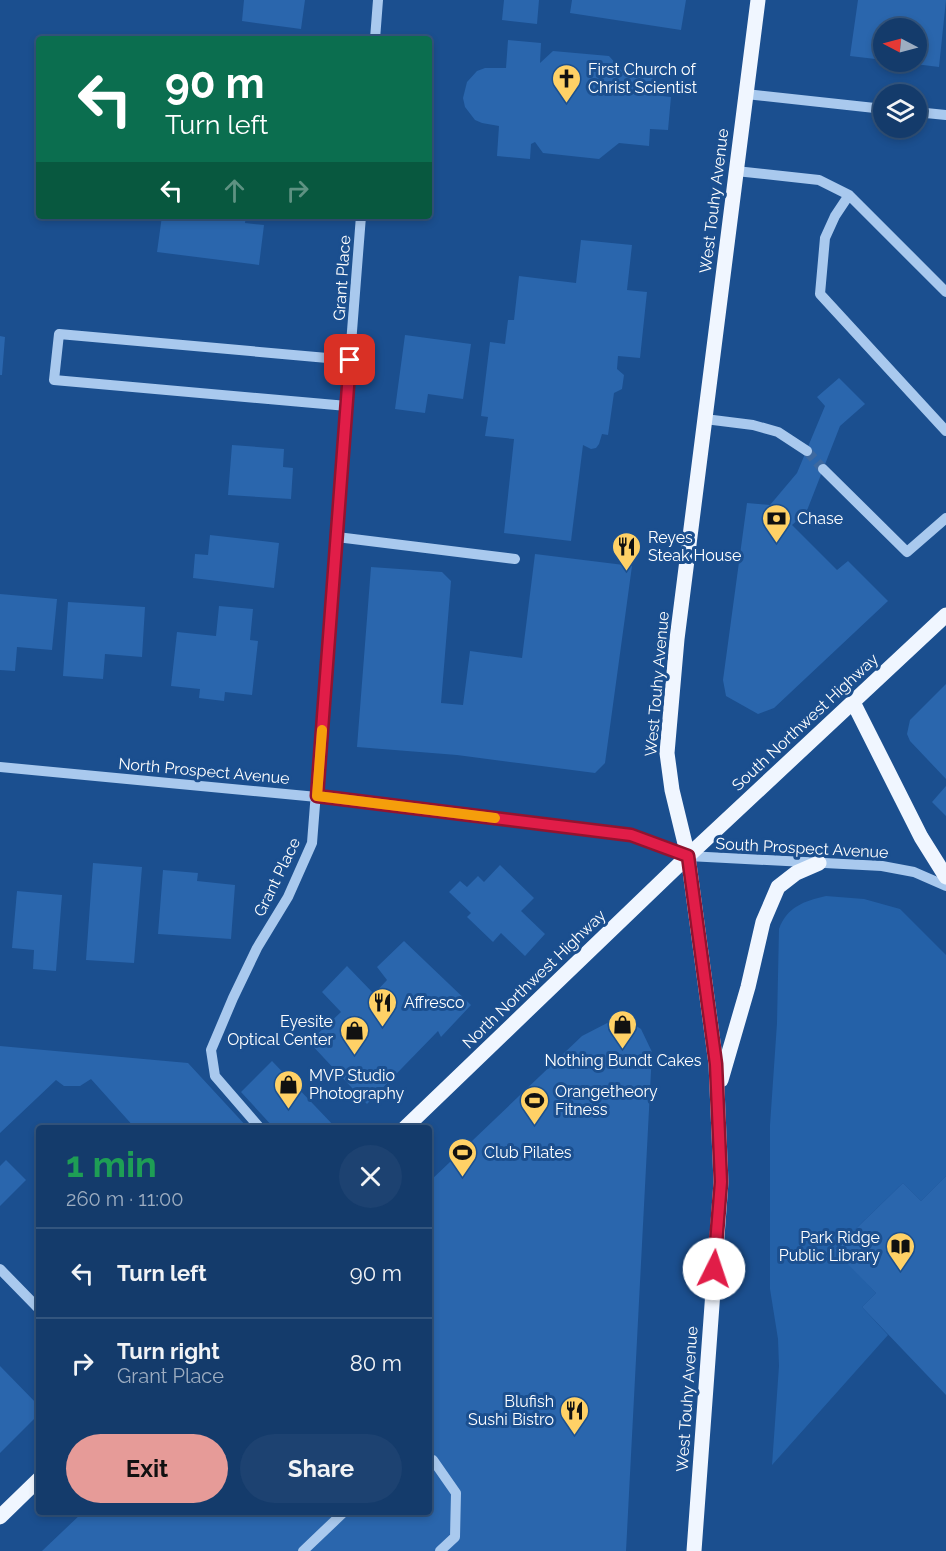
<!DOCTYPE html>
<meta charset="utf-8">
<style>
:root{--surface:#143b6b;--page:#1d4271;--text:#f1f3f6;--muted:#9dadc1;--line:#33557e;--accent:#e69b98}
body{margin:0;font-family:Raleway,sans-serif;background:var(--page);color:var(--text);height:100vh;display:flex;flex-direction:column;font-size:22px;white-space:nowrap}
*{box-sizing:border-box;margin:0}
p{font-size:20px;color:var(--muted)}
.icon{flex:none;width:33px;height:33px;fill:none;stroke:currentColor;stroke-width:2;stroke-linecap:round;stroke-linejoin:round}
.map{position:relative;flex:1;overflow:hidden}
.details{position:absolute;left:36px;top:1125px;width:396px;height:390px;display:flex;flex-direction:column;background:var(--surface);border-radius:6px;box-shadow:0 3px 9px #0003,0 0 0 2px var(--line)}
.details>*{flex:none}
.top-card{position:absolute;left:36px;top:36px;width:396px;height:183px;border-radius:6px;box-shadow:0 3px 9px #0003,0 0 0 2px var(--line);background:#0b6e4f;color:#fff;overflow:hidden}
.needle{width:39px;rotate:276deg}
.tools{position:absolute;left:873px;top:18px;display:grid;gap:12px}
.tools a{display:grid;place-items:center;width:54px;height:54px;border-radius:50%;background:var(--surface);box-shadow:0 3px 9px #0003,0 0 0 2px var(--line);font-size:30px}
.pin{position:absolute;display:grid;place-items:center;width:51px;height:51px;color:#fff;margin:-26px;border-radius:12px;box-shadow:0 3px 9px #0006}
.me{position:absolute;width:66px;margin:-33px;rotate:4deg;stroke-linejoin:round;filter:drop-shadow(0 0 4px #0008)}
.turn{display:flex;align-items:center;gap:21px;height:126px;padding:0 30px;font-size:27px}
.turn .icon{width:78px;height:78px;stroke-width:2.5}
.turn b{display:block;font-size:42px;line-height:51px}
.lanes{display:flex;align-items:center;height:57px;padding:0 30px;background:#0003;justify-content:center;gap:30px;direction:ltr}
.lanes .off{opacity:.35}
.round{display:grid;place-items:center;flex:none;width:63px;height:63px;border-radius:32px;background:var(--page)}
.overview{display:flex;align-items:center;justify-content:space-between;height:102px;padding:0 30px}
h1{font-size:36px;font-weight:700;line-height:45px;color:#1e9e55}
.primary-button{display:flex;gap:12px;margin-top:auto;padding:12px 30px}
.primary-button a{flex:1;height:69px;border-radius:36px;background:var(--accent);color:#111;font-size:24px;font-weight:700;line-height:69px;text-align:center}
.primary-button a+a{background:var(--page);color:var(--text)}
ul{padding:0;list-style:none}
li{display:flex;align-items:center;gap:18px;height:90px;padding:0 30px;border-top:2px solid var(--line)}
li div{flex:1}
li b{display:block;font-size:22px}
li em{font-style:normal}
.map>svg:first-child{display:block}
</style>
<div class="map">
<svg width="946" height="1551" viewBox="0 0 946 1551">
<rect width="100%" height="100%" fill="#1b4f8f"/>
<path fill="#2461a8" d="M826 896 864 899 900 909 946 955V1176L921 1201 903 1183 835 1249 876 1293 862 1307 888 1335 772 1465 779 1366 778 1339 770 1289V1125L777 1023 779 929C787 907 804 901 826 896Z"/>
<path fill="#2a66ad" d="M244 0H305L301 29 242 21Z
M504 0H539L537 24 502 20Z
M572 0H686L681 30 570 13Z
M858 0H946L939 67 907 63 916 62V28H884V60L850 56Z
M508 40 541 43 540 63 553 51 609 56 626 75 656 78 654 95 671 97 668 130 650 129 649 146 619 143 599 159 543 153 535 142 531 144 530 159 497 156 499 126 482 123 475 120 465 107 463 98 467 82 477 71 485 68H506Z
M162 216 185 218V216H246L245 223 264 225 259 265 157 252Z
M581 240 632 245 627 290 647 292 640 358 618 356 617 369 624 375 622 389 614 393 608 435 602 434 599 444 596 448 591 449 583 445 571 541 504 533 514 439 485 436 488 417 481 416 490 342 505 344 508 320H514L519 276 576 283Z
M405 335 471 344 463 399 428 394 425 413 395 409Z
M0 336 5 337 2 375H0Z
M839 378 865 404 840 426 806 513 792 525 837 570 848 561 888 601 774 708 758 714 726 696 723 680 747 503 770 505 797 473 825 406 817 397Z
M232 445 284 449 283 467 293 468 291 499 228 495Z
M210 535 279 543 274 588 193 578 195 554 208 555Z
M535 554 632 566 605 763 595 773 457 755 357 747 371 567 442 572 451 581 441 703 463 705 470 651 522 658Z
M0 594 57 599 52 650 17 647 15 671 0 670Z
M68 602 145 607 142 657 105 654 103 679 63 676Z
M219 606 253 609 250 640 258 641 252 695 225 692 224 701 199 698 200 689 171 686 177 632 216 636Z
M946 684V779L910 741 907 734 910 720Z
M946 786V816L932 802Z
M93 863 142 867 134 963 86 960Z
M500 865 534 898 521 911 545 934 525 956 501 933 493 942 467 917 471 913 449 892 460 881 467 887 478 876 484 882Z
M163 870 198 873 197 881 235 885 231 939 158 934Z
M17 891 62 895 56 971 33 969 34 950 12 948Z
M404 941 471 1005 441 1037 438 1031 367 1104 309 1042 341 1012 322 992 347 966 374 994 387 980 377 967Z
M613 1020 630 1022 641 1029 652 1052 626 1551H42L83 1512H429V1182L582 1036Z
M0 1046 188 1063 248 1128H135L91 1079 80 1086H64L56 1080 0 1133Z
M272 1061 336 1128H274L241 1092Z
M6 1160 26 1180 0 1206V1166Z
M946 1176V1395L862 1307 876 1293 834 1250 903 1183 921 1201Z
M0 1366 39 1406V1414L0 1453Z"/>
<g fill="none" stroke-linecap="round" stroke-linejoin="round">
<path stroke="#3d69a0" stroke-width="10" stroke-dasharray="10 5" stroke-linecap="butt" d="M807 451 823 469"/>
<path stroke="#a9c9ee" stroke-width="10" d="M375 39 378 0
M746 94 884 109
M916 112 946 115
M736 171 819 180 849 195 946 292
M849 195 835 216 825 238 820 294 946 431
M347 406 54 380 59 334 350 360
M705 419 753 425 778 432 807 451
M823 469 907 552 946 518
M337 537 515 559
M0 767 317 797 631 835 688 856 882 866 914 872 946 886
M260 1128 215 1076 211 1050 233 998 257 948 288 897 312 843 361 216
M0 1269 39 1309
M429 1460H433L456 1493 455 1537 440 1551
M303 1551 344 1512"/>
<path stroke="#f0f6ff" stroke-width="15" d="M853 702 921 837 946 877
M721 1080 748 987 763 922 778 887 796 873 819 863
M405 1128 688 856 946 615
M0 1517 39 1479
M694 1551 721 1182 716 1064 688 856 672 790 667 753 677 639 758 0"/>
</g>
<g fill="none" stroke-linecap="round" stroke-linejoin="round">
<defs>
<path id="route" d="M350 360 317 796 631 835 688 856 716 1064 721 1182 714 1269"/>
</defs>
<use href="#route" stroke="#92132f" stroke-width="15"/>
<use href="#route" stroke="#e11d48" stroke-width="10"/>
<path stroke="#f59e0b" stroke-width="10" d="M322 730 317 796 495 818"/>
</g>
<defs>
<symbol id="church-pin" viewBox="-11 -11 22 30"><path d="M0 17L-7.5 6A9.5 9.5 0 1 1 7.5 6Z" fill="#ffd166" stroke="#1b4f8f"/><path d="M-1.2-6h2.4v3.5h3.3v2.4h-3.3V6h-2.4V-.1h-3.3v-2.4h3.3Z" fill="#111"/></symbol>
<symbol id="bank-pin" viewBox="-11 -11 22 30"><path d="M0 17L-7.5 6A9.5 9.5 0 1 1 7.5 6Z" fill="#ffd166" stroke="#1b4f8f"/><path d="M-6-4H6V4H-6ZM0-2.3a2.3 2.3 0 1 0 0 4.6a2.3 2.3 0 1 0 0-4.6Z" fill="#111"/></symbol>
<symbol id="restaurant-pin" viewBox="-11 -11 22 30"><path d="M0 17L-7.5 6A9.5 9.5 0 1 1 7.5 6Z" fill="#ffd166" stroke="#1b4f8f"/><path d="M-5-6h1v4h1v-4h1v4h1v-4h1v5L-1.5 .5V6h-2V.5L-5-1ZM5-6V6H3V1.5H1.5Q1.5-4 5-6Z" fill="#111"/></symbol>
<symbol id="shop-pin" viewBox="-11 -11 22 30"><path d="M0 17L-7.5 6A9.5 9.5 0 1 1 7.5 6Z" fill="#ffd166" stroke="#1b4f8f"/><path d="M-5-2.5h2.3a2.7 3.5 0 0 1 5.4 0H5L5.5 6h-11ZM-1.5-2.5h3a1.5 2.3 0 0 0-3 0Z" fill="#111"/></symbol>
<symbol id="stadium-pin" viewBox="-11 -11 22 30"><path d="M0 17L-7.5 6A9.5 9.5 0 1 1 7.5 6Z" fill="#ffd166" stroke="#1b4f8f"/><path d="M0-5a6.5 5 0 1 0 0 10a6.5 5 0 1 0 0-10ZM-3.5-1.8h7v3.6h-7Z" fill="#111"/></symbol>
<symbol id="library-pin" viewBox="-11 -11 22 30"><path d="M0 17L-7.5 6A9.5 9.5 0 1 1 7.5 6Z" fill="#ffd166" stroke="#1b4f8f"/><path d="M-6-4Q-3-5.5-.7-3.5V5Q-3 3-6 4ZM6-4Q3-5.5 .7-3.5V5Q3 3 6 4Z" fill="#111"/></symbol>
</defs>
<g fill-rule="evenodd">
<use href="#church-pin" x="550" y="62" width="33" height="45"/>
<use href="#bank-pin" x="760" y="502" width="33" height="45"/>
<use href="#restaurant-pin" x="610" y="530" width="33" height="45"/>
<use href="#restaurant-pin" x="366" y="986" width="33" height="45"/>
<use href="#shop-pin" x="606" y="1008" width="33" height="45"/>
<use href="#shop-pin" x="338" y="1014" width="33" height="45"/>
<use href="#shop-pin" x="272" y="1068" width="33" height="45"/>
<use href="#stadium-pin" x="518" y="1084" width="33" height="45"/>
<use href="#stadium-pin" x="446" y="1136" width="33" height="45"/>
<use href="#library-pin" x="884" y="1230" width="33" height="45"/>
<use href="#restaurant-pin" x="558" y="1394" width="33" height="45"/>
</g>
<g text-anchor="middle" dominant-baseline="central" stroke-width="6" stroke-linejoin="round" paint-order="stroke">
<g font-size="16" fill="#fff" stroke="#1b4f8f" text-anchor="start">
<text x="588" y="69">First Church of<tspan x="588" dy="18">Christ Scientist</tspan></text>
<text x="797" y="518">Chase</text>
<text x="648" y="537">Reyes<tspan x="648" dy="18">Steak House</tspan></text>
<text x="404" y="1002">Affresco</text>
<text x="333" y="1021" text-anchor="end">Eyesite<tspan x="333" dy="18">Optical Center</tspan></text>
<text x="623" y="1060" text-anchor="middle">Nothing Bundt Cakes</text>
<text x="309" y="1075">MVP Studio<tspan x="309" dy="18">Photography</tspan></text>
<text x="555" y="1091">Orangetheory<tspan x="555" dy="18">Fitness</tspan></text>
<text x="484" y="1152">Club Pilates</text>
<text x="880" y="1237" text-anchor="end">Park Ridge<tspan x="880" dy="18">Public Library</tspan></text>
<text x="554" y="1401" text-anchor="end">Blufish<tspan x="554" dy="18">Sushi Bistro</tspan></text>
</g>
<g font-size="16" fill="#fff" stroke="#1b4f8f">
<text transform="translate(714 201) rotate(-83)">West Touhy Avenue</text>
<text transform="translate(342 278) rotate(-86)">Grant Place</text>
<text transform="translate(657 684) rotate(-85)">West Touhy Avenue</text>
<text transform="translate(805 722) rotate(-43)">South Northwest Highway</text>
<text transform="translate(204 771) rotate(5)">North Prospect Avenue</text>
<text transform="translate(802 848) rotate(3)">South Prospect Avenue</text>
<text transform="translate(277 877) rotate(-64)">Grant Place</text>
<text transform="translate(534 979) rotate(-44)">North Northwest Highway</text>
<text transform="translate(687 1399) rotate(-86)">West Touhy Avenue</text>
</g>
</g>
</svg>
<div class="tools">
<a><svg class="needle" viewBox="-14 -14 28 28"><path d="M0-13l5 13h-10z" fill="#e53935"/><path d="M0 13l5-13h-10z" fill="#9dadc1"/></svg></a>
<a><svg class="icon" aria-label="layers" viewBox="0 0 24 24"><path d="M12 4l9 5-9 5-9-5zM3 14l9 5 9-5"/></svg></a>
</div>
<div class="pin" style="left:350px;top:360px;background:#d93025"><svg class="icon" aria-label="arrive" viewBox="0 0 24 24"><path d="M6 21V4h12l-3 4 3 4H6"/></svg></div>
<svg class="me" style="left:714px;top:1269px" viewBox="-20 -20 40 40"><circle r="19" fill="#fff"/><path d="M0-13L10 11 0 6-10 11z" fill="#e11d48"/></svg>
<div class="top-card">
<div class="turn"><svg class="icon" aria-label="left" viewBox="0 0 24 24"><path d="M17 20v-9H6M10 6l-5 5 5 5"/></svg><div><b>90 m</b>Turn left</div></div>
<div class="lanes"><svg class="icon" aria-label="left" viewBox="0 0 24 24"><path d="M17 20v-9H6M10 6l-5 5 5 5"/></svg><svg class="icon off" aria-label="ahead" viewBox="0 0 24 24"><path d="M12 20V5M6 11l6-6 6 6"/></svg><svg class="icon off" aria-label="right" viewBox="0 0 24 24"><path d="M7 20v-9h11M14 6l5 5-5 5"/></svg></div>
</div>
<section class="details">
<div class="overview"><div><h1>1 min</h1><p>260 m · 11:00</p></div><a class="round"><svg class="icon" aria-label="close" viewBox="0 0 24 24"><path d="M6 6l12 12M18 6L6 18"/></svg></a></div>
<ul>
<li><svg class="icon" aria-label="left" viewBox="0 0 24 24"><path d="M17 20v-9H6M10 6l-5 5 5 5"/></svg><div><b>Turn left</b></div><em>90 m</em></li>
<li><svg class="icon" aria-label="right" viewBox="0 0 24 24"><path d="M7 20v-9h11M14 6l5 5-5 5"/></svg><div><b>Turn right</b><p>Grant Place</p></div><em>80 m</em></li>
</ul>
<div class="primary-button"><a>Exit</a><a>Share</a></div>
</section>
</div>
